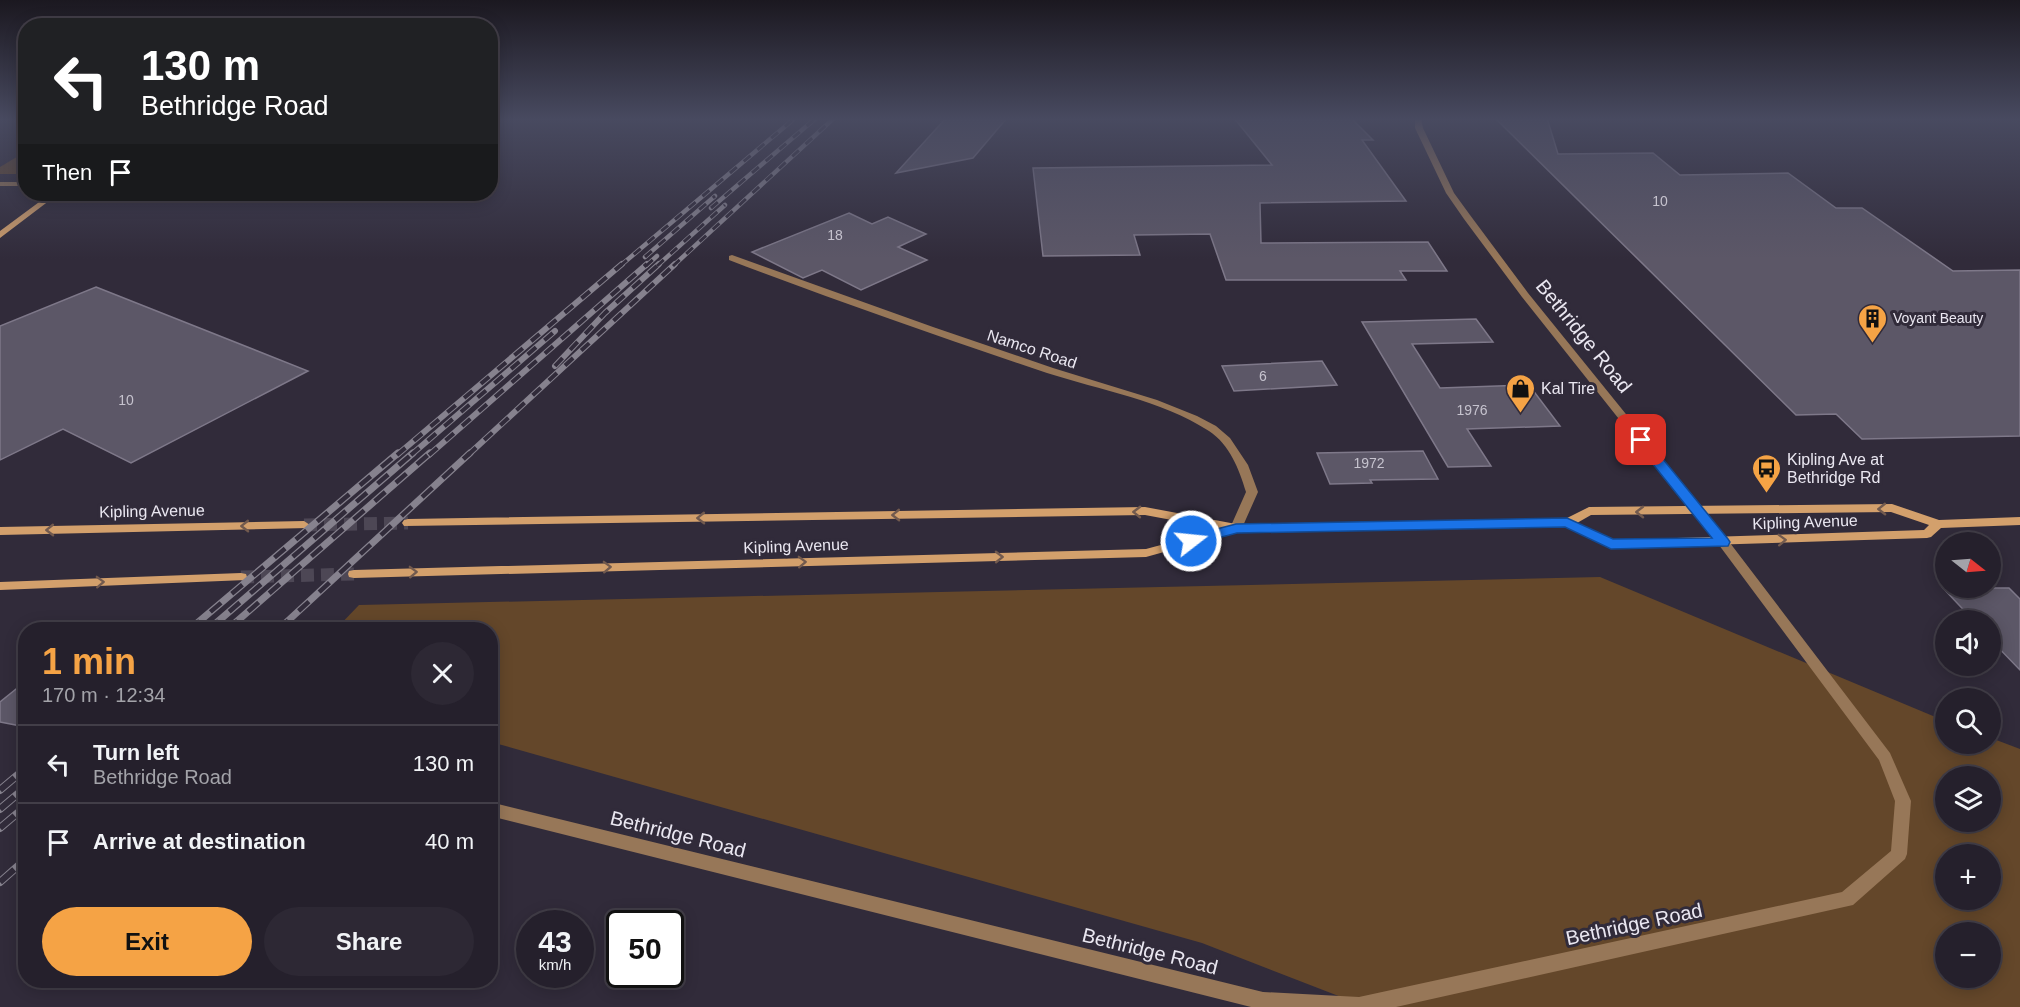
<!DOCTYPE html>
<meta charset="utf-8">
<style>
:root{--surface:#25202c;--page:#2d2834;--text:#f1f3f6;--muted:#a3a3a9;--line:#423e48;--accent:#f5a345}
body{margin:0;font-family:Arial,sans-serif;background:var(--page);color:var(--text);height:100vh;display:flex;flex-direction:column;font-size:22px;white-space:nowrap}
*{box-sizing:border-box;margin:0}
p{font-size:20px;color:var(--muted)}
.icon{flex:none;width:33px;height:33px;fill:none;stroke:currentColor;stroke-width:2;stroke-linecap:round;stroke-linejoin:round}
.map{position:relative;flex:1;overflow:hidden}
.sheet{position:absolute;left:18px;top:622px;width:480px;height:366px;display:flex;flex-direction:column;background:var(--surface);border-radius:24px;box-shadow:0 3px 15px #0003,0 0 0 2px var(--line)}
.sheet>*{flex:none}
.banner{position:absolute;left:18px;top:18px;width:480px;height:183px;border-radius:24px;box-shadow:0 3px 15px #0003,0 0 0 2px var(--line);background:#202124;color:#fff;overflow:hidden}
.needle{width:39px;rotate:107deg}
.controls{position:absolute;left:1935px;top:532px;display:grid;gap:12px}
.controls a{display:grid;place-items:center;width:66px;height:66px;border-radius:50%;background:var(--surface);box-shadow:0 3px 15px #0003,0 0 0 2px var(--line);font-size:30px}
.speed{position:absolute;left:516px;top:910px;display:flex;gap:12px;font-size:30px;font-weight:700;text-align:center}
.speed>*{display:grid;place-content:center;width:78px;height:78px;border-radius:50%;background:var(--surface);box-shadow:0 3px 15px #0003,0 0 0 2px var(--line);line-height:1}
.speed small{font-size:15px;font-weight:400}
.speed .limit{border:3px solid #111;border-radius:9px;background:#fff;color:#111}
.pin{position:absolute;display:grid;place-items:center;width:51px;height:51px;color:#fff;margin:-26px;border-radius:12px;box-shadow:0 3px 9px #0006}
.me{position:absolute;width:66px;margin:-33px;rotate:74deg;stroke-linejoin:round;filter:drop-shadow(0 0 4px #0008)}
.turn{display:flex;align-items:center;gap:21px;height:126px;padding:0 24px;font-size:27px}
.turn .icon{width:78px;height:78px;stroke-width:2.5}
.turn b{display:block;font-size:42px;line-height:51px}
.then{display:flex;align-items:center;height:57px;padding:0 24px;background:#0003;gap:12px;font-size:22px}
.round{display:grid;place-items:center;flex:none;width:63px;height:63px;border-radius:32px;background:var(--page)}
.overview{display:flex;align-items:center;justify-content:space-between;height:102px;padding:0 24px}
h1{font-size:36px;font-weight:800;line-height:45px;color:var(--accent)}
.action{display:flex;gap:12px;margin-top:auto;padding:12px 24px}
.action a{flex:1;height:69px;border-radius:36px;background:var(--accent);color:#111;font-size:24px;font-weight:800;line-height:69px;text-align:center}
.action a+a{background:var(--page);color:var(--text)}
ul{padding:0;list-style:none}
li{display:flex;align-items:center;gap:18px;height:78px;padding:0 24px;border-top:2px solid var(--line)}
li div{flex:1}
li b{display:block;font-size:22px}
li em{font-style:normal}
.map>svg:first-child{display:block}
</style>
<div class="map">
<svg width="2020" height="1007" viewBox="0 0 2020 1007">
<rect width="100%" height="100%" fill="#312b3a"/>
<path fill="#64472a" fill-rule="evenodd" d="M25 152V174H0V167Z
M1600 577 1945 721 1946 744H1990L1991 738 2020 749V1007H1367L1202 943 491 742 490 630H335L359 605ZM1946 777H1990V822H1946ZM1946 855H1990V900H1946ZM1946 933H1990V978H1946Z"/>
<path fill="#5c5767" stroke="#7e7889" stroke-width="1.5" d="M946 118H1007L973 158 896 173Z
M1234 118H1351L1373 140H1362L1406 201 1260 203 1261 243 1428 242 1447 271H1400L1406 280H1226L1210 234 1134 235 1140 255 1043 256 1033 168 1272 165Z
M1495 118H1547L1558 154 1653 153 1680 175 1788 173 1836 208H1862L1953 271 2020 270V436L1862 439 1836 414 1796 415Z
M849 213 872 224 888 217 926 234 898 247 927 260 861 290 822 270 803 278 752 252Z
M96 287 308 371 131 463 63 429 0 460V326Z
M1476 319 1493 342 1412 344 1440 388 1529 385 1560 426 1467 429 1491 466 1448 467 1362 322Z
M1322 361 1337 385 1234 391 1222 366Z
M1423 451 1438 479 1370 480 1372 483 1330 484 1317 453Z
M1943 588H2009L2020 599V670L1990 639V621H1974Z
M26 681V727L0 722V702Z"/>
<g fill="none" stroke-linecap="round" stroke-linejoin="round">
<path stroke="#4d4755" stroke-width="13" stroke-dasharray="13 7" stroke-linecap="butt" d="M304 525 408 523
M241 577 354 574"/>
<path fill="#977758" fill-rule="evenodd" d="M1415 118H1421L1423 128 1454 193 1470 215 1528 293 1727 539 1890 753 1911 801 1907 854 1905 859 1853 905 1396 1007H1251L490 816V802L1263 992 1359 997 1842 892 1891 851 1895 801 1879 760 1719 545 1522 297 1464 219 1446 193 1415 128Z
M0 182H26V186H0Z
M732 255 933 327 1053 368 1157 400 1197 416 1216 426 1230 438 1248 465 1258 492 1242 528 1236 532 1230 528 1246 492C1239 469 1230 445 1209 431 1161 400 1100 390 1047 373 940 337 834 300 729 260V256Z"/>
<path fill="#d3a06c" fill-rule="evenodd" d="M50 194H58L0 238V231Z
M1892 504 1939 520 2020 517V525L1941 528 1931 537 1927 538 1611 548 1565 527 1236 532 1146 557 354 578 349 577 348 574 349 571 354 570 1146 549 1220 529 1145 515 404 526 402 523 404 520 408 519 1145 507 1236 524 1565 519 1589 507ZM1891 512 1929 525 1924 530 1613 540 1577 523 1591 515Z
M304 521 310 525 308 528 0 535V527Z
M241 573 246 574 247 577 246 580 0 590V582Z"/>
<defs>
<path id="rail-far3" d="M711 208 816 118
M645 257 715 196
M620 266 795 118
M646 266 657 256
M657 266 725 205
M673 266 834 118"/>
<path id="rail-far2" d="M555 366 605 313 659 264
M397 455 622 264
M411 455 555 331
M429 455 647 264
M468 455 675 264"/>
<path id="rail-far1" d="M189 630 398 453
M208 630 413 453
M227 630 430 453
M278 630 470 453"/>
<path id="rail" d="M0 790 26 768
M0 809 26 787
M0 828 26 806
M0 882 26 859"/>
</defs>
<use href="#rail-far3" stroke="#86828e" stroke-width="4.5"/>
<use href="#rail-far2" stroke="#86828e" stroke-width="6"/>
<use href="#rail-far1" stroke="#86828e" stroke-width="7"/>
<use href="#rail" stroke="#86828e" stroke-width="8"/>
<use href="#rail-far3" stroke="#312b3a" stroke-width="3" stroke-dasharray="9" stroke-linecap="butt"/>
<use href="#rail-far2" stroke="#312b3a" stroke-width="4" stroke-dasharray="11" stroke-linecap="butt"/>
<use href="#rail-far1" stroke="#312b3a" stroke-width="4.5" stroke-dasharray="14" stroke-linecap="butt"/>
<use href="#rail" stroke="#312b3a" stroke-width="6" stroke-dasharray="19" stroke-linecap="butt"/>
</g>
<defs><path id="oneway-chevron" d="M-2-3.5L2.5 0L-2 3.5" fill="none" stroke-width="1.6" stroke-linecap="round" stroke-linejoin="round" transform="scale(1.5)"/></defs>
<g stroke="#725a4e">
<use href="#oneway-chevron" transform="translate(1882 509) rotate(179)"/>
<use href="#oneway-chevron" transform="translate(1137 512) rotate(-179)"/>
<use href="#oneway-chevron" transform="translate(1640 512) rotate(180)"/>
<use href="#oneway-chevron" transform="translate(896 515) rotate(179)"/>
<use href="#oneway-chevron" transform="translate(701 518) rotate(179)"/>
<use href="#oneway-chevron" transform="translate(245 526) rotate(179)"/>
<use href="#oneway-chevron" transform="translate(50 530) rotate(179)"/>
<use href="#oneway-chevron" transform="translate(1782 540) rotate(-2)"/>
<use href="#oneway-chevron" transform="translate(999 557) rotate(-1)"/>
<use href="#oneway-chevron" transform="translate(802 562) rotate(-2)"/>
<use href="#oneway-chevron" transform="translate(607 567) rotate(-2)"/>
<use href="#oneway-chevron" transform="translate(413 572) rotate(-2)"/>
<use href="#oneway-chevron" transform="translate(100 582) rotate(-2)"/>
</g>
<linearGradient id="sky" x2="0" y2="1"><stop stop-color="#1b1820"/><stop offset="0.46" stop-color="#484a60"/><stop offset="1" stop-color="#484a60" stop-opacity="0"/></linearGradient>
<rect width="2020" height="259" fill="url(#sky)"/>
<path fill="#1a73e8" stroke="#114b97" stroke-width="1.5" d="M1641 436 1645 437 1728 539 1730 542 1728 546 1611 549 1565 527 1237 533 1191 545 1184 541 1186 537 1236 524 1567 518 1613 539 1712 538 1636 443 1634 440 1636 437Z"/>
<defs>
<symbol id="building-pin" viewBox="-11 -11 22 30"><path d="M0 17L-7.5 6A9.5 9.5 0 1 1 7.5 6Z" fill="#f5a345" stroke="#312b3a"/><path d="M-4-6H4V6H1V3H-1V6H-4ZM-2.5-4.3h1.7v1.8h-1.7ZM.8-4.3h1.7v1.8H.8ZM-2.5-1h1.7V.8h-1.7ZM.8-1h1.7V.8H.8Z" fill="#111"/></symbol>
<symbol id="shop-pin" viewBox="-11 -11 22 30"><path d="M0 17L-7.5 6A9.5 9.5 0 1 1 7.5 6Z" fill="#f5a345" stroke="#312b3a"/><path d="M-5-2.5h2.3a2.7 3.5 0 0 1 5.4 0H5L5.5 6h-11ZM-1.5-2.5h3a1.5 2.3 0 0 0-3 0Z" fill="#111"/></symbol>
<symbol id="bus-pin" viewBox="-11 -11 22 30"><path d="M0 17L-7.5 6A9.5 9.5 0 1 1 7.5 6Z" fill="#f5a345" stroke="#312b3a"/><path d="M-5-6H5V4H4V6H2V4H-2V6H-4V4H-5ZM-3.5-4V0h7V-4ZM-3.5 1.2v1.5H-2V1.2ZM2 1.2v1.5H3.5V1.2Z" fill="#111"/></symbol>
</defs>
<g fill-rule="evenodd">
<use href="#building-pin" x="1856" y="302" width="33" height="45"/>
<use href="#shop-pin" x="1504" y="372" width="33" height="45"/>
<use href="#bus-pin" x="1750" y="452" width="33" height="45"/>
</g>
<g text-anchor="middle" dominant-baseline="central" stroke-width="6" stroke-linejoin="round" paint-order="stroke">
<g font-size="14" fill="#c6c3ce">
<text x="1660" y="201">10</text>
<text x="835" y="235">18</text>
<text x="1263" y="376">6</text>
<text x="126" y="400">10</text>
<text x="1472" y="410">1976</text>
<text x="1369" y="463">1972</text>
</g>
<g font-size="14" fill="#eae7f1" stroke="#312b3a" text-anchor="start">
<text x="1893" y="318">Voyant Beauty</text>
</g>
<g font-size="16" fill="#eae7f1" stroke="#312b3a">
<text transform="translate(1032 349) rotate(18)">Namco Road</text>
<text transform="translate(152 511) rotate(-1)">Kipling Avenue</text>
<text transform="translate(1805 522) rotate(-2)">Kipling Avenue</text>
<text transform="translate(796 546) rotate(-2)">Kipling Avenue</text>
</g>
<g font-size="16" fill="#eae7f1" stroke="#312b3a" text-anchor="start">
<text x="1541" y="388">Kal Tire</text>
<text x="1787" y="459">Kipling Ave at<tspan x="1787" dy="18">Bethridge Rd</tspan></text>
</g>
<g font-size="20" fill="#eae7f1" stroke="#312b3a">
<text transform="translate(1584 336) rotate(51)">Bethridge Road</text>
<text transform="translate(678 834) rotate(14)">Bethridge Road</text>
<text transform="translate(1634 924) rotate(-12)">Bethridge Road</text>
<text transform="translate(1150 951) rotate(14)">Bethridge Road</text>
</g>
</g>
</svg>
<div class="controls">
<a><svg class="needle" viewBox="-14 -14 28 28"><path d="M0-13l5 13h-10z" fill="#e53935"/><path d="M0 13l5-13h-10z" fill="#a3a3a9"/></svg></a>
<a><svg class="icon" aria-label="sound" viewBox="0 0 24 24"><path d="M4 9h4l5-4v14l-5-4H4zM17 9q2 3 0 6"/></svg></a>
<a><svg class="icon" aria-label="search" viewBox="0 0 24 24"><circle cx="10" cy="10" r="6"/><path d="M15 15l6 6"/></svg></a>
<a><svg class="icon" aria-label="layers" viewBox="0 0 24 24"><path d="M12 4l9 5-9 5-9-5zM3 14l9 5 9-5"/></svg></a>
<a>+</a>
<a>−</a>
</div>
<div class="speed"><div>43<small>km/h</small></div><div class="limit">50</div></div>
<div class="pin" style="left:1641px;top:440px;background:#d93025"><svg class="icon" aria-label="arrive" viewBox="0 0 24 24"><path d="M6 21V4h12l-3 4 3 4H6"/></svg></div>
<svg class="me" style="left:1191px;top:541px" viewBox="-20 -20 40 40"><circle r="17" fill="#1a73e8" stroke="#fff" stroke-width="3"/><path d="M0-11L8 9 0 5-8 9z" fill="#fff"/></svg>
<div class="banner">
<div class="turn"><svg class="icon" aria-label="left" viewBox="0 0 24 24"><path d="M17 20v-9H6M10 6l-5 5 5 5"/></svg><div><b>130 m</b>Bethridge Road</div></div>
<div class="then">Then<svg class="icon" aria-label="arrive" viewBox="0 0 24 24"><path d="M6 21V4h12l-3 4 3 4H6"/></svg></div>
</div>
<section class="sheet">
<div class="overview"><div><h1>1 min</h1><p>170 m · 12:34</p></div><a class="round"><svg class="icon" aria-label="close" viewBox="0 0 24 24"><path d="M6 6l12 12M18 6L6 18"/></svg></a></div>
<ul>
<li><svg class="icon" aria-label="left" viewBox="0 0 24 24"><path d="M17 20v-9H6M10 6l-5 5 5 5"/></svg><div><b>Turn left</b><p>Bethridge Road</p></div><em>130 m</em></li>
<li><svg class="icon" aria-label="arrive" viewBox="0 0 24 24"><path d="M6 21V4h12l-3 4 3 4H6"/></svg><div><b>Arrive at destination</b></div><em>40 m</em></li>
</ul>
<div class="action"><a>Exit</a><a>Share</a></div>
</section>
</div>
